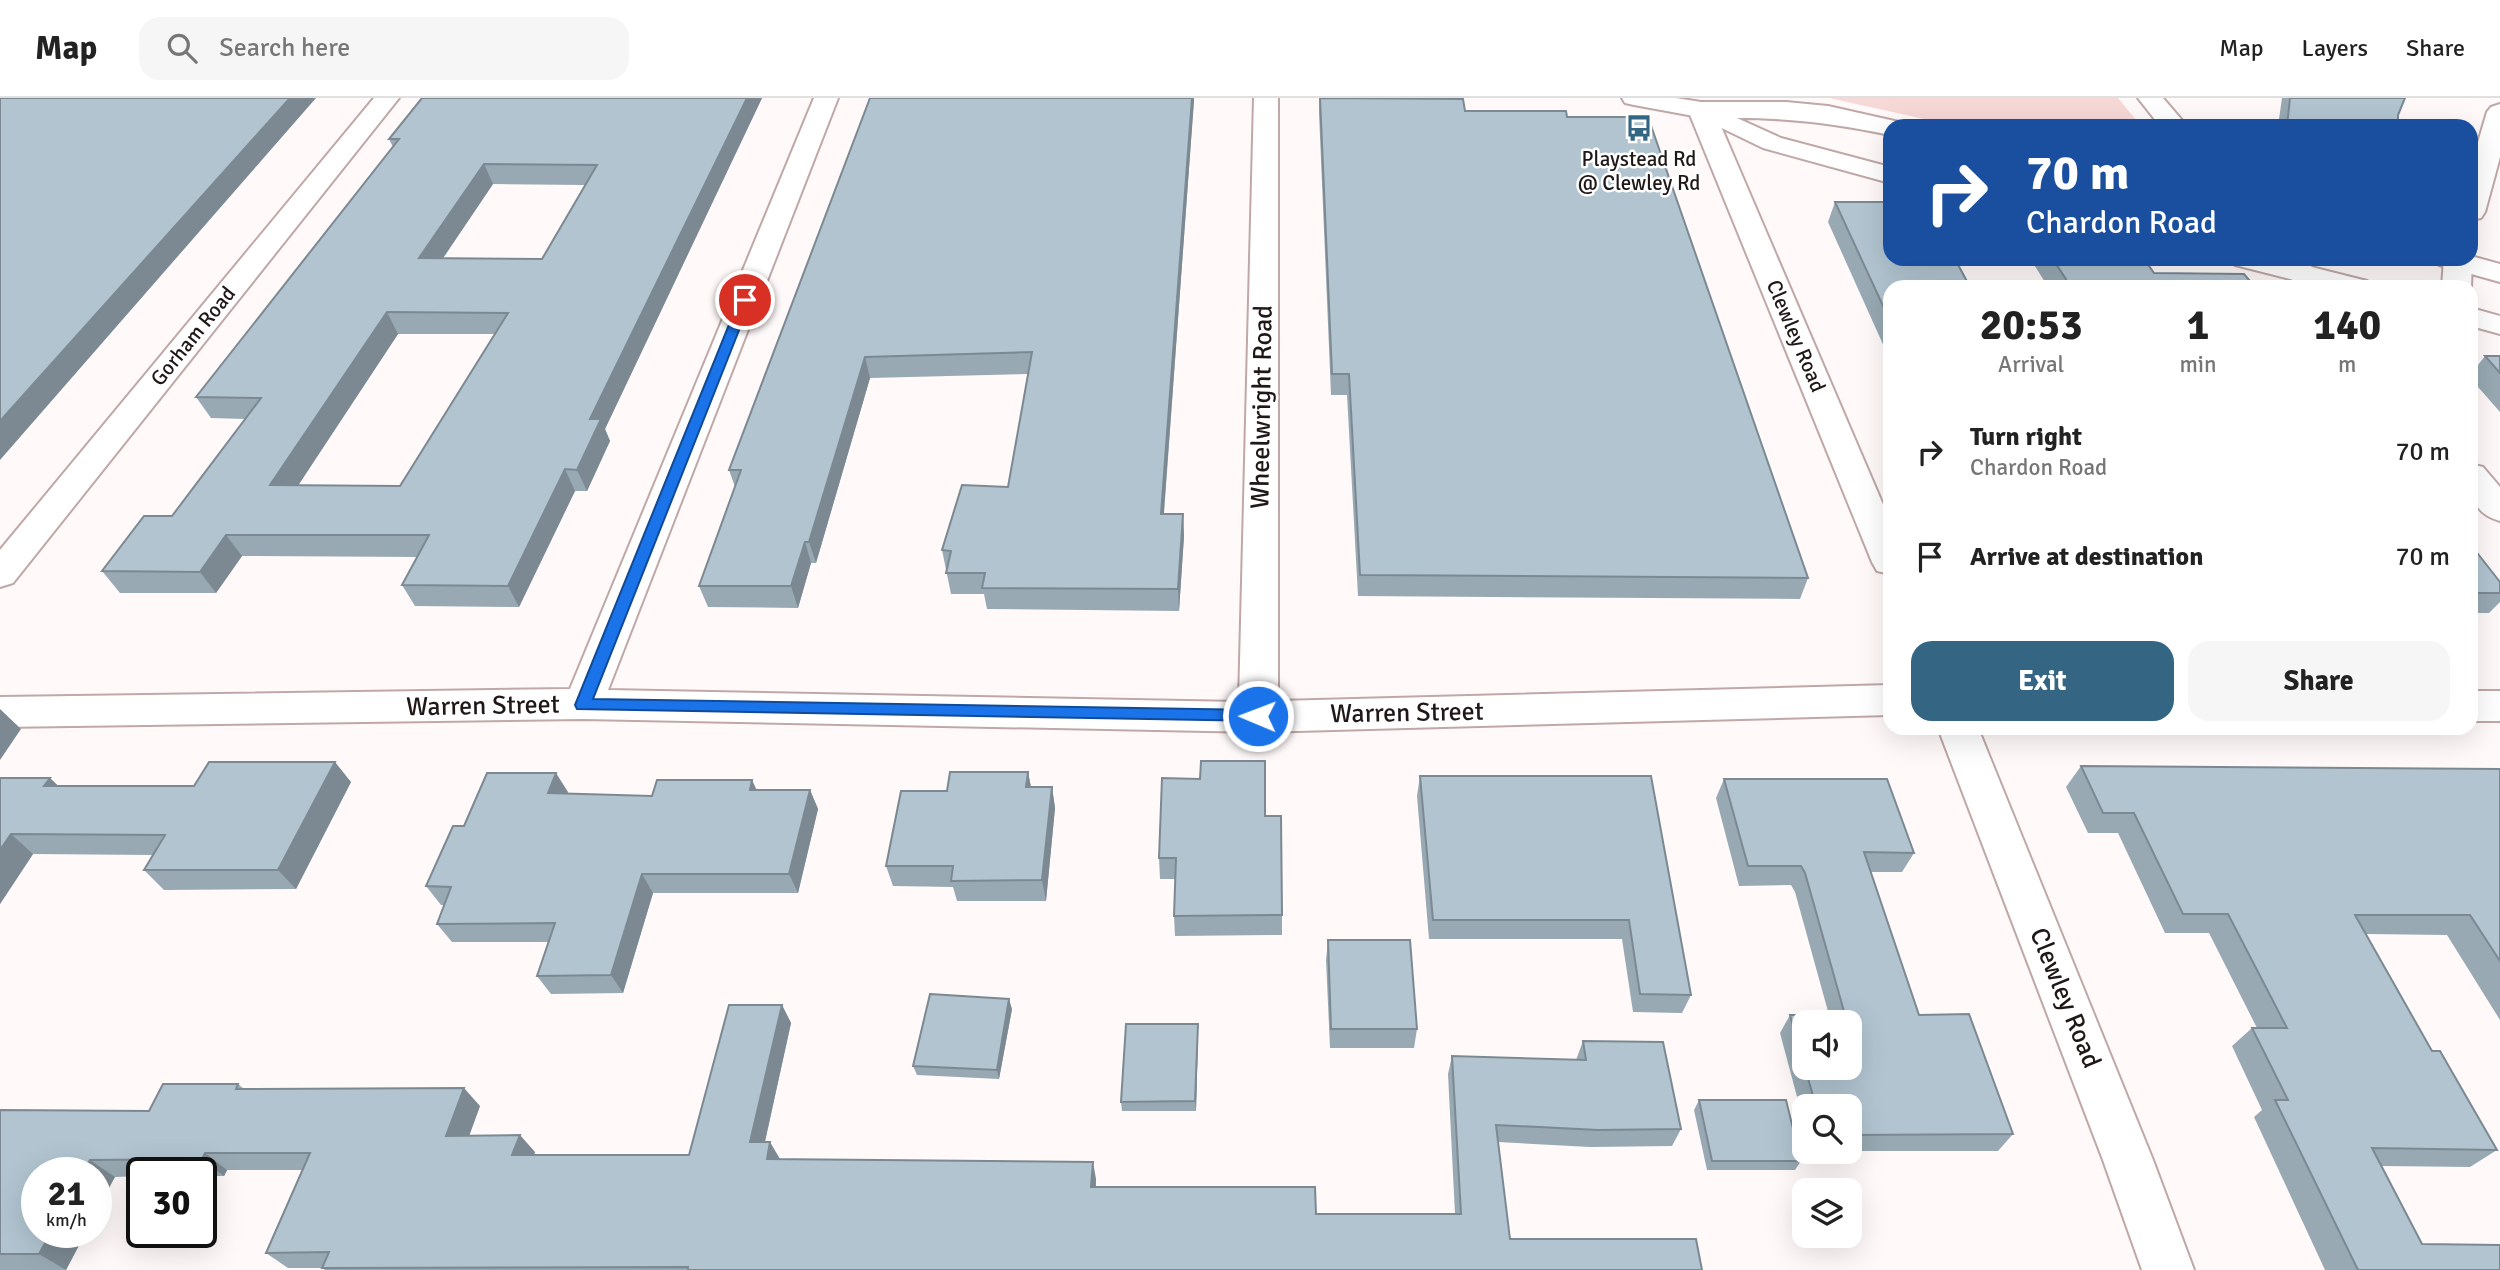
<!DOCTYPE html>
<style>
:root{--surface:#fff;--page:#f6f6f6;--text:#222;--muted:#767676;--line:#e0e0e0;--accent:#346684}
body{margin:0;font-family:Signika,sans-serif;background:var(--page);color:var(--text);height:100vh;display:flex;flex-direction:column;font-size:26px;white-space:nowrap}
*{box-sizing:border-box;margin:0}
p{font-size:23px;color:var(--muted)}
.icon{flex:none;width:38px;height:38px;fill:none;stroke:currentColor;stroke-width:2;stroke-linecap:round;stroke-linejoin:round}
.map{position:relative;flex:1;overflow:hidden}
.panel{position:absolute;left:1883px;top:182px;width:595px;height:455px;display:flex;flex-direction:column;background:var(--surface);border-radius:21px;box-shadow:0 7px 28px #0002}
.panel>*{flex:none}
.banner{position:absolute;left:1883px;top:21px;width:595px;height:147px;border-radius:21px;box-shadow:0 7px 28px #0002;background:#1a4fa0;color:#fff;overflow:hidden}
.controls{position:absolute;left:1792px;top:912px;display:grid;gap:14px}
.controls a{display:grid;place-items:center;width:70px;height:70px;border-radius:14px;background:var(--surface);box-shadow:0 7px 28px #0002;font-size:35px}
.speed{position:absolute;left:21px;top:1059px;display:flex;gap:14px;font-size:35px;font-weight:700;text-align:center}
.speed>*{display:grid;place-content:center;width:91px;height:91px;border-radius:50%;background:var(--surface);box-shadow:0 7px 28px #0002;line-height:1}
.speed small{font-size:18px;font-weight:400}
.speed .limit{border:4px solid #111;border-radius:10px;background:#fff;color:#111}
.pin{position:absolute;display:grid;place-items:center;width:60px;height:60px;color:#fff;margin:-30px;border:4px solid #fff;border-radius:50%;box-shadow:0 2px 7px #0007}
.me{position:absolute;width:77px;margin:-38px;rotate:271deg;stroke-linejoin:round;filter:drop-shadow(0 0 5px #0008)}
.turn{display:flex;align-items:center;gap:24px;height:147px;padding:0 28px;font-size:32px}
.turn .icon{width:91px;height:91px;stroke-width:2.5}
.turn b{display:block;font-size:49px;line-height:60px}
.eta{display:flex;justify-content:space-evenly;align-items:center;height:119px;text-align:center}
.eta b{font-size:42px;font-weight:800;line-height:49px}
.button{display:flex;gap:14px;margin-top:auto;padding:14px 28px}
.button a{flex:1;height:80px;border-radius:21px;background:var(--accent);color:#fff;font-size:28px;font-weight:800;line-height:80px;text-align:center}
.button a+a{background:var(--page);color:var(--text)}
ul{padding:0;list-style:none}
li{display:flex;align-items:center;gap:21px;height:105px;padding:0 28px}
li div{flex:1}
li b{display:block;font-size:26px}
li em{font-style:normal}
header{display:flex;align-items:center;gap:42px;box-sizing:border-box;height:98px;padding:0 35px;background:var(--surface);border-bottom:2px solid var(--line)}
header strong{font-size:33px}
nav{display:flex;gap:38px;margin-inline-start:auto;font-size:24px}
.search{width:490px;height:63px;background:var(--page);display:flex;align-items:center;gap:18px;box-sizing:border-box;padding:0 24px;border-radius:21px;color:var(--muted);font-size:26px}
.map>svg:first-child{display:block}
</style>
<header>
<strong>Map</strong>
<div class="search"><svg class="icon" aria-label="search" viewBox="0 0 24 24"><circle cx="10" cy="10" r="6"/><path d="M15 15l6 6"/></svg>Search here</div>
<nav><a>Map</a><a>Layers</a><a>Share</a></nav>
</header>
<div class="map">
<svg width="2500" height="1172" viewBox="0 0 2500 1172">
<rect width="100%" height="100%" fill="#fffaf9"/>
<path fill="#f6d8d7" d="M1829 0H2118L2141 28H1956Z"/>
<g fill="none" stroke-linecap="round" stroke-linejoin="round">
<defs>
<path id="minor" d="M374 0H399L13 485 0 489V452Z
M814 0H838L608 592 1239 604 1254 0H1278V603L1890 587V617L1258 634 583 621 0 629V599L570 591Z
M2138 0H2163L2187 28H2160Z
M1701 4 1710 7 1714 12 1890 423V476L1877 473 1872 464 1688 12 1692 7Z
M2500 6V59L2485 114 2481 120 2471 122V68L2487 14 2491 9Z
M2471 159 2472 161 2471 190 2442 189 2444 161Z
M2276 161H2305L2329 189H2298Z
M2471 366 2483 369 2500 389V423C2469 414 2471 393 2471 366Z
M2471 593H2500V623H2471Z
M1938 630H1978L2153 1062 2194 1172H2142L2103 1062Z"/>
<path id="secondary" d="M1622 0H1676L1701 4H1786L1828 8 1899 24 1902 28H1890V37C1838 26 1790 20 1737 20L1781 40 1890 69V85L1763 50 1699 19 1634 7 1625 5Z
M2471 158 2500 166V184L2439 167 2435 161H2471Z
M2231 161H2280L2367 183 2372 189H2322L2235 167Z
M2471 210 2500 218V236L2471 228Z"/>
</defs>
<use href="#minor" stroke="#bfa8a7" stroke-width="4"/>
<use href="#secondary" stroke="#bfa8a7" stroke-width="4"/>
<use href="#minor" fill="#fff" fill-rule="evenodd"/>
<use href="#secondary" fill="#fff" fill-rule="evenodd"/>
</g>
<path fill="#98a9b3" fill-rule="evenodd" d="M762 0 605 331 610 343 587 393H575L519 509 415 508 402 487 418 459 242 458 216 495H120L102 473 172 418 245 321 211 320 196 299 393 49 389 41ZM493 86 585 87 542 161 443 160ZM398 236H495L400 388 298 387Z
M870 0H1194L1164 416H1183L1184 438 1179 513 987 511 984 496H951L942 452 1008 389 1029 276 870 280 816 465H811L798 510 708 509 699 488 735 389 729 372Z
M1319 0 1377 1 1465 13 1567 19 1808 480 1800 501 1358 498 1347 297H1331L1319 15Z
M2282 0H2405L2398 17V28H2278Z
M1835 104 1890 189V262L1828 124Z
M2035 161H2144L2154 175 2255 189H2048L2033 165Z
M2485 258H2500V314L2471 281V276Z
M2471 447 2500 484V504L2489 515H2471Z
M2081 668 2500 671V922L2447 837 2366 836 2432 953 2497 1052 2470 1069 2381 1068 2422 1146 2500 1172H2325L2254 1019 2262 1012 2232 948 2252 930H2257L2209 835H2165L2118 735H2088L2066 689Z
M1028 674 1031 689H1052L1055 710 1046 803H957L953 789 893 788 886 768 947 693Z
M1420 678H1651L1691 897 1682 915 1633 914 1622 841H1429L1417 698Z
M0 680 58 688H194L351 684 296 791 164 792 144 772 153 757 33 756 0 806Z
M1724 681 1914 755 1902 774H1871L1919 917 2013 1036 1998 1053H1850V1008H1804V1025L1780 935 1790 917H1829L1795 794 1791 787 1739 788 1716 700ZM1804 924 1850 970H1804Z
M757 692H810L818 711 798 795H653L623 895 551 896 537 878 549 844H452L437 826 444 807H441L426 788 464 728 568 694 567 696 652 698Z
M1265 718 1282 817V837L1175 838 1174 818 1175 781H1160L1159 760Z
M1328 842 1417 931 1414 950H1330L1326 862Z
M782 907 791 925 765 1044 780 1061 1096 1081V1089L1316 1116H1455L1448 976 1452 958 1576 962 1583 943 1681 1031 1672 1048 1590 1049 1498 1044 1510 1141 1702 1172H325L322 1170H288L266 1155 302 1072H227L224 1078H201V1074H142V1078L115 1079 37 1134H86L66 1172H0V1012L149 1013 238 986 244 991 480 1008 469 1037 535 1054 534 1057H689Z
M1012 911 999 981 917 977 913 968Z
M1198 936 1196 1013H1122L1121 1004Z
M1699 1002 1801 1063 1795 1072H1707L1694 1012Z"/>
<path fill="#7c8992" d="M290 0H316L0 362V323Z
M747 0H762L605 331 610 343 587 393 577 372 590 321Z
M1192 0H1194V3L1162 438 1161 416Z
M484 66 493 86 429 181 419 160Z
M387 214 398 236 284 409 270 387Z
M865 259 870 280 816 465 809 444Z
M565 371 575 393 519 509 508 488Z
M1183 416 1184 438 1179 513 1178 491Z
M226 437 242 458 216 495 200 474Z
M805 444 811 465 798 510 791 488Z
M0 611 21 631 0 662Z
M335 664 351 684 296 791 278 772Z
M1028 674 1032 695 1026 689Z
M556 675 568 694 560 715 548 695Z
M50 680 71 700 44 688Z
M752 682 761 701 750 692Z
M1052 689 1055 710 1046 803 1042 782Z
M810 692 818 711 798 795 789 776Z
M11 736 33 756 0 806V752Z
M642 776 653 795 623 895 611 877Z
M1009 901 1012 911 999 981 997 972Z
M782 907 791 925 761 1061 750 1044Z
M1198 926V936L1196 1013 1195 1003Z
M464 990 480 1008 463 1055 446 1038Z
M520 1037 535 1054 528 1074 512 1057Z
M770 1044 780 1061H767Z
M205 1055 227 1072 224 1078 202 1061Z
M90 1062 115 1079 96 1114V1074H83Z
M1093 1064 1096 1081 1095 1105 1091 1089Z
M51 1134H86L66 1172 39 1156Z"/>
<path fill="#b1c4d0" stroke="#7c8992" stroke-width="2" fill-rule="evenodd" d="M0 0H290L0 323Z
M422 0H747L590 321H601L577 372 565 371 508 488 402 487 429 437H226L200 474 102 473 144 418H172L261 300 196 299 399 41H389ZM484 66 597 67 542 161 419 160ZM387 214 508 215 400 388 270 387Z
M870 0H1192L1161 416H1183L1178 491 982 490 985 475H946L951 453 942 452 962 387 1008 389 1032 254 865 259 809 444H805L791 488H699L741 372H729Z
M1320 0 1463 1 1465 13H1566L1567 19H1648L1808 480 1360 477 1349 276H1332Z
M2290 0H2405L2398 17V28H2287Z
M1835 104H1890V161H1955L1970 189H1890V223Z
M2053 161H2144L2154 175 2244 176 2255 189H2071Z
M2485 258H2500V275Z
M2471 447 2500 484V495H2471Z
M1201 663H1265V718H1281L1282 817 1174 818 1176 760H1159L1162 680 1200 681Z
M209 664H335L278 772H144L165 737 11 736 0 752V680H50L44 688H194Z
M2081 668 2500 671V863L2470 817H2355L2432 953H2440L2497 1052 2372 1050 2422 1146 2500 1147V1172H2358L2275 1002H2288L2252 930H2287L2228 816H2183L2134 715H2103Z
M950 674H1028L1026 689H1052L1042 782 951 783 953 768H886L901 693H947Z
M487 675H556L548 695 652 698 657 682H752L750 692H810L789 776H642L611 877 537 878 555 825 437 826 451 789 426 788 453 728H464Z
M1420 678H1651L1691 897 1640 896 1629 822H1433Z
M1724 681H1887L1914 755 1864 754 1919 917 1969 916 2013 1036 1850 1037V1008H1816L1805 970H1850V924H1804V967L1790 917H1845L1805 775 1801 768H1748Z
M1328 842H1410L1417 931H1331Z
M930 896 1009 901 997 972 913 968Z
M729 907H782L750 1044H770L767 1061 1093 1064 1091 1089H1315L1316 1116H1461L1452 958 1586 962 1583 943 1663 944 1681 1031 1598 1032 1496 1027 1510 1141H1696L1702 1172H688V1169L322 1170 329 1154 266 1155 310 1055H205L202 1061 90 1062 83 1074H37V1134H51L39 1156H0V1012L149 1013 163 986H238L236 991 464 990 446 1038 520 1037 512 1057H689Z
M1126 926H1198L1195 1003 1121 1004Z
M1699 1002H1786L1801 1063H1712Z"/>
<path fill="#1a73e8" stroke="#114b97" stroke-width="2" d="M745 198 751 202 593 601 1258 612 1264 614 1266 618 1264 623 577 611 575 607 739 202Z"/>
<defs>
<symbol id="bus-bare" viewBox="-9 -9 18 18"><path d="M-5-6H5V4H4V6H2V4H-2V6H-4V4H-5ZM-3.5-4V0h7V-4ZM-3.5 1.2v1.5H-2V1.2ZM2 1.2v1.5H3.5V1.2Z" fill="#346684" stroke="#fff" stroke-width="2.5" paint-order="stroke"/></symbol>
</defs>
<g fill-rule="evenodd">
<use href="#bus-bare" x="1620" y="11" width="38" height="38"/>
</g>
<g text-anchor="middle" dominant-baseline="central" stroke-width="5" stroke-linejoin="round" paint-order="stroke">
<g font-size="21" fill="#201717" stroke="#fff">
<text x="1639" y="61">Playstead Rd<tspan x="1639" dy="24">@ Clewley Rd</tspan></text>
</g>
<g font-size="21" fill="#201717" stroke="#fff">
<text transform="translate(193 238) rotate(-51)">Gorham Road</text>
<text transform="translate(1796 238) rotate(67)">Clewley Road</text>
</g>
<g font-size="26" fill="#201717" stroke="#fff">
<text transform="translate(1262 309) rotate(-89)">Wheelwright Road</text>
<text transform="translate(483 608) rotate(-1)">Warren Street</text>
<text transform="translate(1407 615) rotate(-1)">Warren Street</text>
<text transform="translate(2065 900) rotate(68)">Clewley Road</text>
</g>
</g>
</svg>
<div class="controls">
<a><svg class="icon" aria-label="sound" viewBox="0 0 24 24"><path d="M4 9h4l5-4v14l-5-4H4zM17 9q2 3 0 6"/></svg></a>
<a><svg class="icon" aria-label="search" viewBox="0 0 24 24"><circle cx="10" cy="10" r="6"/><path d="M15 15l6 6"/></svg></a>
<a><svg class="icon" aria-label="layers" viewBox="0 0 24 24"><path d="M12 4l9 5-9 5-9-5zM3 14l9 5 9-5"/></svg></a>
</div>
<div class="speed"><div>21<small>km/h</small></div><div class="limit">30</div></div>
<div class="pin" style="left:745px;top:202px;background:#d93025"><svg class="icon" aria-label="arrive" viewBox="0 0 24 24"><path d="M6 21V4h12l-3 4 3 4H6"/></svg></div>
<svg class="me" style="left:1258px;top:618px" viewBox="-20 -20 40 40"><circle r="17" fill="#1a73e8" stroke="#fff" stroke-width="3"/><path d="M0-11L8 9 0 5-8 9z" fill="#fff"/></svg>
<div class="banner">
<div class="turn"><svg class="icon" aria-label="right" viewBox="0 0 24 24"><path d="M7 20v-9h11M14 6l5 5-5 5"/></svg><div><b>70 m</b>Chardon Road</div></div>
</div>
<section class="panel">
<div class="eta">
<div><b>20:53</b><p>Arrival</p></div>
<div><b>1</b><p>min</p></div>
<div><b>140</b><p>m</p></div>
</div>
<ul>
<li><svg class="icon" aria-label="right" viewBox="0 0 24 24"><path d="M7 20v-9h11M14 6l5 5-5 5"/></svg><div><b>Turn right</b><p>Chardon Road</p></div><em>70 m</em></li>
<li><svg class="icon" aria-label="arrive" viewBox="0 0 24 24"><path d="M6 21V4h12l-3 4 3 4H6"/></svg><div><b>Arrive at destination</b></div><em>70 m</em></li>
</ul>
<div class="button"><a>Exit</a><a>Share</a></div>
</section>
</div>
